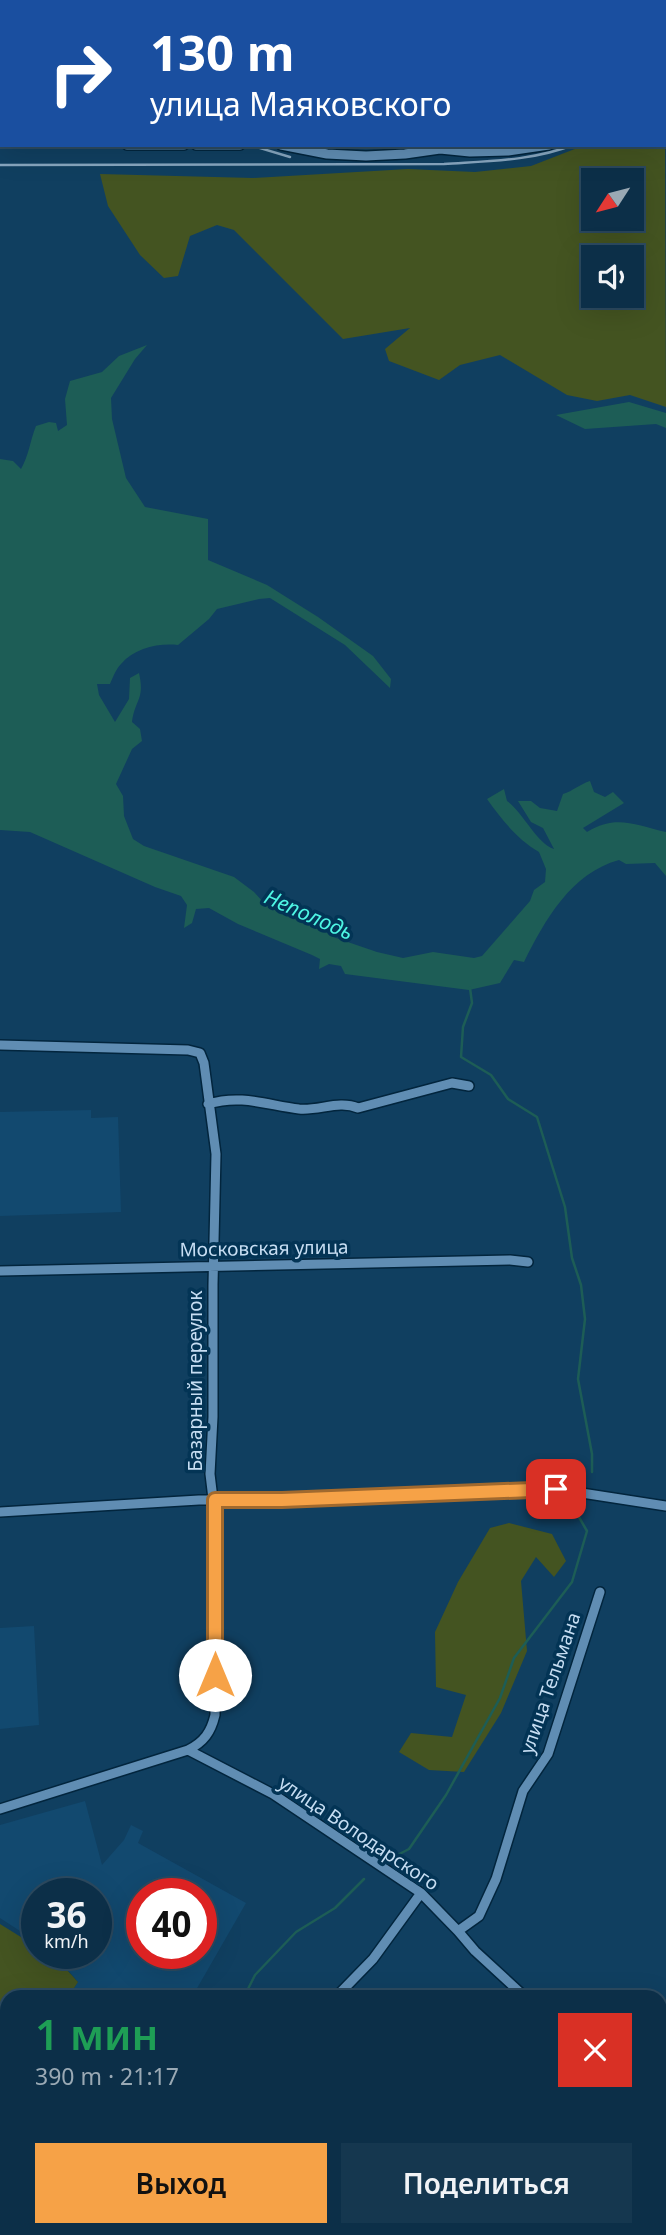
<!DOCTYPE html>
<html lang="ru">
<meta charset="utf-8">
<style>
:root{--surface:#0c2f48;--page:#15374f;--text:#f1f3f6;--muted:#9aa9b4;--line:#2c4a60;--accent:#f6a247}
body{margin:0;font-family:"Noto Sans",sans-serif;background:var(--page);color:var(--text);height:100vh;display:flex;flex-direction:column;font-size:26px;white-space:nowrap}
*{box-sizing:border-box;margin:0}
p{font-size:23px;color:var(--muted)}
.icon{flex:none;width:38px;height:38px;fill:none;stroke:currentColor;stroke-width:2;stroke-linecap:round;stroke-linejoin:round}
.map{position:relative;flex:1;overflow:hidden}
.sheet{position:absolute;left:0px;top:1990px;width:667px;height:247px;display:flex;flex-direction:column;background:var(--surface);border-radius:21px 21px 0 0;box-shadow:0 7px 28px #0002,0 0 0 2px var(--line)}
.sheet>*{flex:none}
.hud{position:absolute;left:0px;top:0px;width:667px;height:147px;box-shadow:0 7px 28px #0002,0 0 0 2px var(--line);background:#1a4fa0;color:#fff;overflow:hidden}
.needle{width:46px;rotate:234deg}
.fabs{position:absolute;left:581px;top:168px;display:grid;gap:14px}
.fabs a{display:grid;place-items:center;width:63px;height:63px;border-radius:0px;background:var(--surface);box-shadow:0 7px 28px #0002,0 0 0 2px var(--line);font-size:35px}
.speed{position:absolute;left:21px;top:1878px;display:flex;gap:14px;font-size:35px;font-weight:700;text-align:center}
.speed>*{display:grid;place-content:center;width:91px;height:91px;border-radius:50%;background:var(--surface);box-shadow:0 7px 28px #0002,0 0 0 2px var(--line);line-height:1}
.speed small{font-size:18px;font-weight:400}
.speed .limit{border:10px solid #d22;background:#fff;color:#111}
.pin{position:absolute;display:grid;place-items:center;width:60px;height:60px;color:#fff;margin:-30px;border-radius:14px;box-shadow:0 4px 10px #0006}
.me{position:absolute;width:77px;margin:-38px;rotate:0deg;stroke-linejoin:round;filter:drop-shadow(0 0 5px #0008)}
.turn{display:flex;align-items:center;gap:24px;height:147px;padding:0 35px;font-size:32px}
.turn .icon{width:91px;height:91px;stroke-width:2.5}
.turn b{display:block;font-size:49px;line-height:60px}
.round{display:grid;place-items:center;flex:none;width:74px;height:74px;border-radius:0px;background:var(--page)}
.summary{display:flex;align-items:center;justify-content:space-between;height:119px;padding:0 35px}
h1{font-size:42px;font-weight:600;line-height:52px;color:#1e9e55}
.primary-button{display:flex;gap:14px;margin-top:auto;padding:14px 35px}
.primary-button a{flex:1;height:80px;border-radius:0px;background:var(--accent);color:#111;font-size:28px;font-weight:600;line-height:80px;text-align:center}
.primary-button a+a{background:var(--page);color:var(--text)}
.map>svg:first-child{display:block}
</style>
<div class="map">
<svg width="666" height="2235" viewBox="0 0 666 2235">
<rect width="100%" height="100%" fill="#103f60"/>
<path fill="#12496f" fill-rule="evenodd" d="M0 0H92V2H2V110H0Z
M91 1110V1118L118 1117 121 1212 0 1216V1112Z
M34 1626 39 1725 0 1729V1628Z
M85 1801 102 1865 124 1840 131 1825 143 1831 138 1843 246 1903 192 1997H68L78 1982 67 1969 46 1953H96V1894H37V1942L0 1918V1825ZM142 1894H201V1953H142Z
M7 2085V2230H17L15 2235H0V2095Z"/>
<path fill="#445421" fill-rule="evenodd" d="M375 0H666V93L665 2H377Z
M665 115 666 407 630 395 597 401 567 395 500 355 460 365 439 380 389 361 385 349 410 328 343 339 234 230 217 225 190 236 178 276 164 278 140 255 108 206 100 174 253 178 408 169 475 172 531 166 585 145H665ZM593 180H632V219H593ZM593 257H632V296H593Z
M319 145H413L383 149Z
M509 1523 552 1534 566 1561 554 1577 536 1557 521 1581 527 1651 501 1713 464 1772 429 1770 399 1752 411 1733 452 1737 466 1695 436 1687 435 1632 458 1582 490 1528Z
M0 1924 37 1947V1953C54 1953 67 1970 78 1982L68 1997H7V2085L0 2095Z"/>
<path fill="#1d5d56" d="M147 345 135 359 111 398 112 419 126 478 145 507 208 519V560L267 585 318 617 373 656 391 679 390 688 345 645 270 598 259 599 217 609 209 619 178 645C158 643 135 648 121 664 116 669 113 677 110 684H97L99 695 115 722 129 699 130 678 139 673C145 700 135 699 132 722L140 729 142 741 132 749 116 784 123 796 124 816 133 839 144 846 234 877 254 892 265 904 290 911 336 938 377 952 403 958 433 952 474 958 482 956 530 901 534 890 545 882 546 869 539 852C517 839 502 820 487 799L504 789 507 801C522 811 537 844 554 849L543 828 531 822 518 801H531L540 808 557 811 563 794C573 791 580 784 590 781L594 792 605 797 613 792 624 803 583 828 587 832C616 814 635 825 666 832V876L655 863 626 864 619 860C571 873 545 920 524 962L514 960 500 983 469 990 345 974 341 966 329 964 319 969 320 959 312 955 238 924 209 908 196 909 192 923 184 928 187 905 181 896 155 887 30 832 0 830V459L13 461 21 469C29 455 30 441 36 426L49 422 56 423 58 431 67 425 65 399 70 381 102 372 119 356Z
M629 402 666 413V428L656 424 585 429 556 415Z"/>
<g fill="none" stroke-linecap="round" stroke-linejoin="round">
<path stroke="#1d5d56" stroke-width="2.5" d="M470 988 472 1003 463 1027 461 1057 491 1075 508 1099 537 1117 565 1207 572 1258 581 1285 585 1319 578 1379 592 1454V1472
M388 1860 409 1849 446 1795 500 1698 514 1658 572 1582 587 1531 576 1512
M244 1997 255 1975 296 1932 335 1908 364 1879
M53 2235 58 2230"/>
<defs>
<path id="minor" d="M665 101 666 100
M0 143H2
M127 145H184
M196 145H240
M281 145 327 154 366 156 405 154 440 149 470 152 508 151 549 145
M0 1045 188 1050 200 1053 204 1063 216 1154 213 1285V1417L210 1474 216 1524 215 1715C211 1732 204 1742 188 1750L0 1809
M208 1104C241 1094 267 1105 299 1109 319 1111 339 1100 358 1108L452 1083 469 1086
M0 1271 510 1260 528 1262
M0 1512 199 1500H282L556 1489 666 1506
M188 1750 273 1794 421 1893 458 1931 475 1951 525 1997
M458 1931 479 1916 496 1879 523 1791 548 1754 600 1592
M336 1997 373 1959 421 1893
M660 2127 666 2132
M439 2230 447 2235
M139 2235 141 2230"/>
</defs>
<use href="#minor" stroke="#02253d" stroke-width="12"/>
<use href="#minor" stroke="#608db3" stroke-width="9"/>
<path stroke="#87a6bf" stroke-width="2.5" d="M0 71H2
M665 109 666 108
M250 145 290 157
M0 165 444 164C488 161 532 161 573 145"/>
</g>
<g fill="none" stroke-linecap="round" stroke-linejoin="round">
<defs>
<path id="route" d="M215 1675V1500H282L556 1489"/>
</defs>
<use href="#route" stroke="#a0692e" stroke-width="18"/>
<use href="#route" stroke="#f6a247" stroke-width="12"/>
</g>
<g text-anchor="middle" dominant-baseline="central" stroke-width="7" stroke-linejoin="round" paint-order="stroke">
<g font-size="19" fill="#c6ddf2" stroke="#033455">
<text transform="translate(264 1248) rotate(-1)">Московская улица</text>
<text transform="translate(195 1381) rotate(-90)">Базарный переулок</text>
<text transform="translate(550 1683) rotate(-71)">улица Тельмана</text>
<text transform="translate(359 1833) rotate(34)">улица Володарского</text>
</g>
<g font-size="21" font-style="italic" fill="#4ef6e4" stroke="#033455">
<text transform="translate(309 914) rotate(24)">Неполодь</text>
</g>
</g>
</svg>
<div class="fabs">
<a><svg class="needle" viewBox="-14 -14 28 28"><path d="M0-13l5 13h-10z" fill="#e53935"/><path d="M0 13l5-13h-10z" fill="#9aa9b4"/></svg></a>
<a><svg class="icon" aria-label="sound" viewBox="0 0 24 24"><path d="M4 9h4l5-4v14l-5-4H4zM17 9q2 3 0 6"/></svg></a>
</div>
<div class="speed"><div>36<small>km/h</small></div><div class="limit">40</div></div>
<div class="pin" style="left:556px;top:1489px;background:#d93025"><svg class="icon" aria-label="arrive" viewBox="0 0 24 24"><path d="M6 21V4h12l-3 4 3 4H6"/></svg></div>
<svg class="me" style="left:215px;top:1675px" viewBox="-20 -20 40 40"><circle r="19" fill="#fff"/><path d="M0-13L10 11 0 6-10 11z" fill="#f6a247"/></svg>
<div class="hud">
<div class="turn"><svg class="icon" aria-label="right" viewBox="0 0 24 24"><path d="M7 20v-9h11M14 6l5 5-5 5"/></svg><div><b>130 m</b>улица Маяковского</div></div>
</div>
<section class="sheet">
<div class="summary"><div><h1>1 мин</h1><p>390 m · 21:17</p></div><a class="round" style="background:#d93025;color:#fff"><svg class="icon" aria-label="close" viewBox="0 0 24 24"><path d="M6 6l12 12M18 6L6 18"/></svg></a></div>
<div class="primary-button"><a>Выход</a><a>Поделиться</a></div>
</section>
</div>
